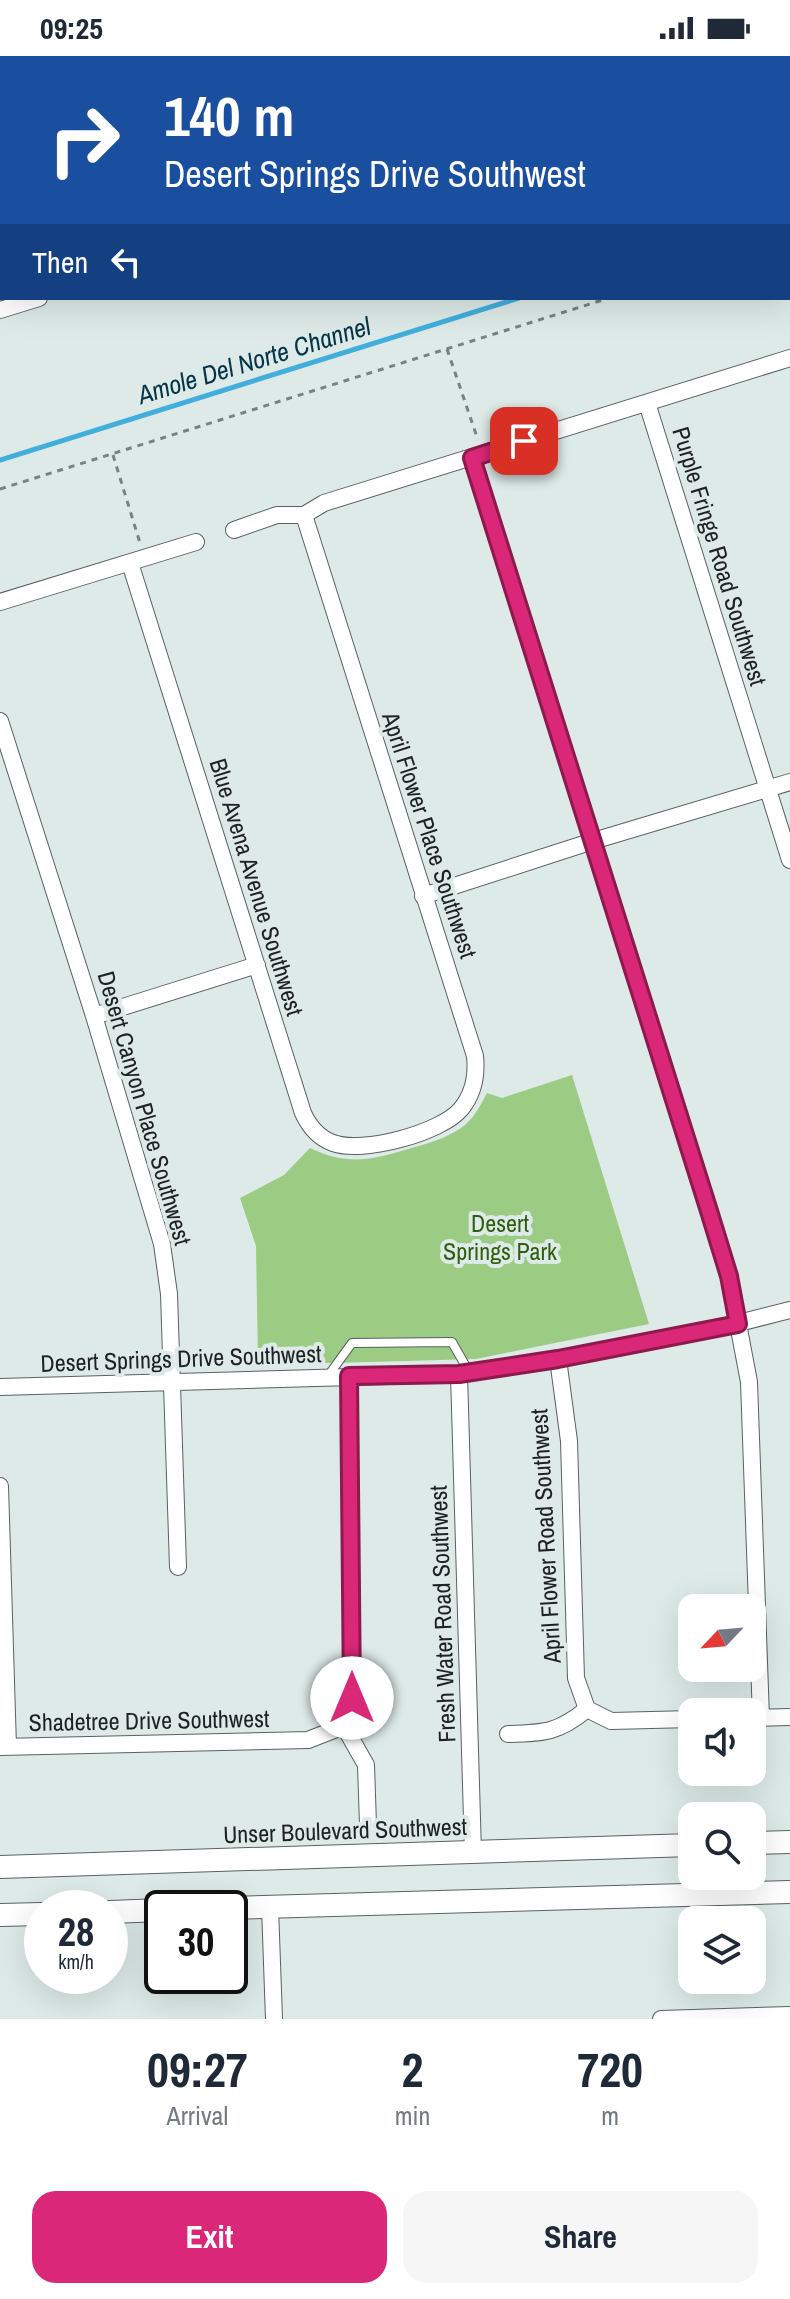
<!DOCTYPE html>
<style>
:root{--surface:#fff;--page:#f6f6f7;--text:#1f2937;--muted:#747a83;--accent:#db2777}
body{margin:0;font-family:"Archivo Narrow",sans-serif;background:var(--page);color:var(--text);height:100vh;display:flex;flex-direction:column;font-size:30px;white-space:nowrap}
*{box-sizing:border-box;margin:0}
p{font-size:26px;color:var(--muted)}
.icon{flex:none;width:44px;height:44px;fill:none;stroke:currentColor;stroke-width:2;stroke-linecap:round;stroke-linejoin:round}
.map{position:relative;height:1963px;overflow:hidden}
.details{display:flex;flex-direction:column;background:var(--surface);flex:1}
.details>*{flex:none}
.guide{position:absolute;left:0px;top:0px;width:790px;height:244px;box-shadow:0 8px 32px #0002;background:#1a4fa0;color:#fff;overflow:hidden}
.needle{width:52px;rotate:244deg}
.fabs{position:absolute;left:678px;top:1538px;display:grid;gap:16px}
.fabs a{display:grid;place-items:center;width:88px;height:88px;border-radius:16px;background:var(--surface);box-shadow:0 8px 32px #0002;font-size:40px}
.speed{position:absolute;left:24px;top:1834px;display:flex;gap:16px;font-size:40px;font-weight:700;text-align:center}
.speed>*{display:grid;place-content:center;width:104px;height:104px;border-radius:50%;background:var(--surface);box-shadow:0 8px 32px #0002;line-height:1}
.speed small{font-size:20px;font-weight:400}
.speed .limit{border:4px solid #111;border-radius:12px;background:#fff;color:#111}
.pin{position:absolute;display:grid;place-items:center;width:68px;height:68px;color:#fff;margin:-34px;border-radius:16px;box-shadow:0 4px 12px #0006}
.me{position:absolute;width:88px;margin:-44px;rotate:0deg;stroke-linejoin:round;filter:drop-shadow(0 0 6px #0008)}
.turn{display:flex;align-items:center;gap:28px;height:168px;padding:0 32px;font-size:36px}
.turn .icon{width:104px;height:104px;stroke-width:2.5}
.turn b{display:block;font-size:56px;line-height:68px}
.then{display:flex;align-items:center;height:76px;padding:0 32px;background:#0003;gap:16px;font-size:30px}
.eta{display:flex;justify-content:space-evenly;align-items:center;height:136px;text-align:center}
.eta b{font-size:48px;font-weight:700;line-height:56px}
.cta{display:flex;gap:16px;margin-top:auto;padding:16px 32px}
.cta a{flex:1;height:92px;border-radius:24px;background:var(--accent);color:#fff;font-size:32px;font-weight:700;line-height:92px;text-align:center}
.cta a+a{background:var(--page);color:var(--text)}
.status{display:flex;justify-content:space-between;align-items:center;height:56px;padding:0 40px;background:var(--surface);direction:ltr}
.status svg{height:22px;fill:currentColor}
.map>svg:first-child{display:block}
</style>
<div class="status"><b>09:25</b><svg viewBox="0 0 49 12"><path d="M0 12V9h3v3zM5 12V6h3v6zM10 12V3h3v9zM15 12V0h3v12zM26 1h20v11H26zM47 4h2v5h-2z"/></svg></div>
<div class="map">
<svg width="790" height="1963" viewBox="0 0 790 1963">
<rect width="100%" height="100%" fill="#ddeae7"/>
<path fill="#9ccb84" d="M572 1019 649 1268 476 1303 335 1307 258 1306 256 1190 240 1142 284 1119 310 1092C347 1110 371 1104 408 1093 426 1088 445 1083 461 1072 474 1063 480 1050 487 1037L502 1042Z"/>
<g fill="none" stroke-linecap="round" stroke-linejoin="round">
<path stroke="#42aedc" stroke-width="5" d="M788 158 790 157
M0 404 519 242"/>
<defs>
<path id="lane" d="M328 1320 352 1287 452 1286 469 1316"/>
<path id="street" d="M0 88 2 92
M0 254 39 242
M647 347 790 804
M472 402 729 1220 749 1326 761 1662
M234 474 277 459H304L324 447 790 302
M130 507 303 1057C309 1070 319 1082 333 1087 362 1098 441 1077 461 1053 474 1037 477 1019 475 1000L304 459
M0 546 196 486
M0 665 94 960 162 1188 169 1238 178 1511
M423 840 593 785 790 726
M94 960 257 909
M558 1303 569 1385 576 1622 587 1653
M459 1318 473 1797
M0 1331 459 1318 558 1303 723 1271 790 1254
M0 1430 8 1691
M587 1653 611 1665 692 1663
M752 1662 790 1661
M344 1670 352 1642 349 1320
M344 1670 366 1709 368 1769
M508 1678C544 1677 558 1677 587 1653
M0 1691 308 1684 344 1670
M270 1851 274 1963
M661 1963 790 1959"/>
<path id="secondary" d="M752 1787 790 1786
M0 1811 692 1789
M230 1852 790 1836
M110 1856 162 1854
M0 1859 42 1858"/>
</defs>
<use href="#lane" stroke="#586361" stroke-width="10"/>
<use href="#street" stroke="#586361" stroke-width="18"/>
<use href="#secondary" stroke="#586361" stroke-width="24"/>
<path stroke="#798280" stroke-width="3" stroke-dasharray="6 6" stroke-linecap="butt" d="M788 186 790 185
M447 293 478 384
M113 399 140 487
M0 433 609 242"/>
<use href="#lane" stroke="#fff" stroke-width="8"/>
<use href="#street" stroke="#fff" stroke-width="16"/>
<use href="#secondary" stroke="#fff" stroke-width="22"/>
</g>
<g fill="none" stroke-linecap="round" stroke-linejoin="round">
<defs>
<path id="route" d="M352 1642 349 1320 459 1318 558 1303 738 1268 729 1220 709 1155 472 402 524 385"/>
</defs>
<use href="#route" stroke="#8e194d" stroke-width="20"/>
<use href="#route" stroke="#db2777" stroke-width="14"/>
</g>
<g text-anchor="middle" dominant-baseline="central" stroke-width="8" stroke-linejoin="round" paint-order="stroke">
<g font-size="24" fill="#1e2322" stroke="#ddeae7">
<text transform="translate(720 500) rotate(73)">Purple Fringe Road Southwest</text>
<text transform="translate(430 779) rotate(72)">April Flower Place Southwest</text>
<text transform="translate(257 831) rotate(73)">Blue Avena Avenue Southwest</text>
<text transform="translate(145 1052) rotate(74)">Desert Canyon Place Southwest</text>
<text transform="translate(181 1302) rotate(-2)">Desert Springs Drive Southwest</text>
<text transform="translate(545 1480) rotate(-93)">April Flower Road Southwest</text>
<text transform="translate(442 1558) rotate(-92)">Fresh Water Road Southwest</text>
<text transform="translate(149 1664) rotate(-1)">Shadetree Drive Southwest</text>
<text transform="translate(345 1774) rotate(-2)">Unser Boulevard Southwest</text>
</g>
<g font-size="24" fill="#315e0e" stroke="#ddeae7">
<text x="500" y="1167">Desert<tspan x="500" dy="28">Springs Park</tspan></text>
</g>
<g font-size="26" font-style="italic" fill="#033447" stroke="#ddeae7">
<text transform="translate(254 304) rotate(-17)">Amole Del Norte Channel</text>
</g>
</g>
</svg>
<div class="fabs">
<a><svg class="needle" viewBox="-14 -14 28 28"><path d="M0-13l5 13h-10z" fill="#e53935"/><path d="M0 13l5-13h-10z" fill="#747a83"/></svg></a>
<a><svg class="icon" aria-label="sound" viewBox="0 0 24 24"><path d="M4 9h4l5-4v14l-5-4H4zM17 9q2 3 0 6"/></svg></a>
<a><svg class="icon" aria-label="search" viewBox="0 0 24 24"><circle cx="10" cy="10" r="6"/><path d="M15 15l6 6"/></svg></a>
<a><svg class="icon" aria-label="layers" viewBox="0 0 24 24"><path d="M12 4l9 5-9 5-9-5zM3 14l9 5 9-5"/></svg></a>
</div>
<div class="speed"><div>28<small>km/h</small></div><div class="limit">30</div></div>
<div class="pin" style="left:524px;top:385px;background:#d93025"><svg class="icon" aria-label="arrive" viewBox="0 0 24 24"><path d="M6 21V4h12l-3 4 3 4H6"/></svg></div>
<svg class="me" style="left:352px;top:1642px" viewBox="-20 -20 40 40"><circle r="19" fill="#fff"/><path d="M0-13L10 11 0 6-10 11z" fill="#db2777"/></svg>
<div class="guide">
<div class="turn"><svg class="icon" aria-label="right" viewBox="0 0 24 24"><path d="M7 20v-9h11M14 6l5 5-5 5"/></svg><div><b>140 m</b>Desert Springs Drive Southwest</div></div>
<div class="then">Then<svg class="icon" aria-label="left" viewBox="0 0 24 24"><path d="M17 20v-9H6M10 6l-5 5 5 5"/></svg></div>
</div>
</div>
<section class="details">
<div class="eta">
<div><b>09:27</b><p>Arrival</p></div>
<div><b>2</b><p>min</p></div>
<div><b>720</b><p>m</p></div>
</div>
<div class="cta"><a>Exit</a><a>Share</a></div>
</section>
